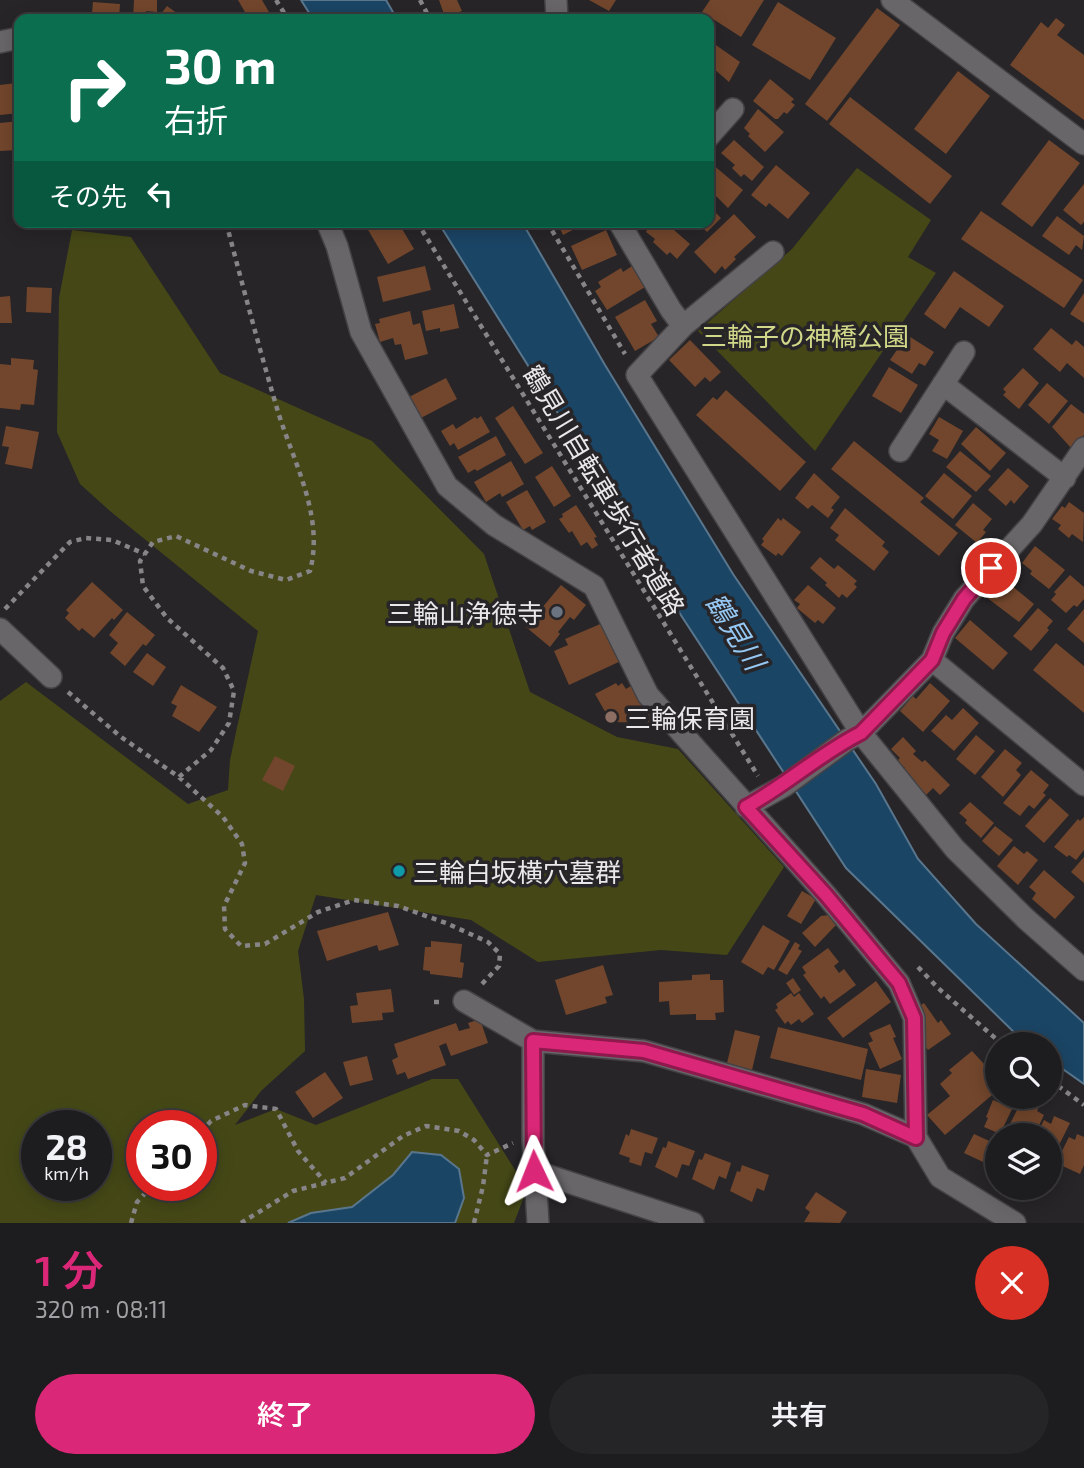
<!DOCTYPE html>
<html lang="ja">
<meta charset="utf-8">
<style>
:root{--surface:#1d1c1e;--page:#252527;--text:#f1f3f6;--muted:#a0a1a4;--line:#3b3a3c;--accent:#db2777}
body{margin:0;font-family:"Exo 2","Noto Sans JP",sans-serif;background:var(--page);color:var(--text);height:100vh;display:flex;flex-direction:column;font-size:26px;white-space:nowrap}
*{box-sizing:border-box;margin:0}
p{font-size:23px;color:var(--muted)}
.icon{flex:none;width:38px;height:38px;fill:none;stroke:currentColor;stroke-width:2;stroke-linecap:round;stroke-linejoin:round}
.map{position:relative;height:1223px;overflow:hidden}
.side{display:flex;flex-direction:column;background:var(--surface);flex:1}
.side>*{flex:none}
.top-card{position:absolute;left:14px;top:14px;width:700px;height:214px;border-radius:14px;box-shadow:0 4px 18px #0003,0 0 0 2px var(--line);background:#0b6e4f;color:#fff;overflow:hidden}
.fabs{position:absolute;left:985px;top:1032px;display:grid;gap:14px}
.fabs a{display:grid;place-items:center;width:77px;height:77px;border-radius:50%;background:var(--surface);box-shadow:0 4px 18px #0003,0 0 0 2px var(--line);font-size:35px}
.speed{position:absolute;left:21px;top:1110px;display:flex;gap:14px;font-size:35px;font-weight:700;text-align:center}
.speed>*{display:grid;place-content:center;width:91px;height:91px;border-radius:50%;background:var(--surface);box-shadow:0 4px 18px #0003,0 0 0 2px var(--line);line-height:1}
.speed small{font-size:18px;font-weight:400}
.speed .limit{border:10px solid #d22;background:#fff;color:#111}
.pin{position:absolute;display:grid;place-items:center;width:60px;height:60px;color:#fff;margin:-30px;border:4px solid #fff;border-radius:50%;box-shadow:0 2px 7px #0007}
.me{position:absolute;width:77px;margin:-38px;rotate:358deg;stroke-linejoin:round;filter:drop-shadow(0 0 5px #0008)}
.turn{display:flex;align-items:center;gap:24px;height:147px;padding:0 35px;font-size:32px}
.turn .icon{width:91px;height:91px;stroke-width:2.5}
.turn b{display:block;font-size:49px;line-height:60px}
.then{display:flex;align-items:center;height:66px;padding:0 35px;background:#0003;gap:14px;font-size:26px}
.round{display:grid;place-items:center;flex:none;width:74px;height:74px;border-radius:37px;background:var(--page)}
.summary{display:flex;align-items:center;justify-content:space-between;height:119px;padding:0 35px}
h1{font-size:42px;font-weight:600;line-height:52px;color:var(--accent)}
.primary-button{display:flex;gap:14px;margin-top:auto;padding:14px 35px}
.primary-button a{flex:1;height:80px;border-radius:42px;background:var(--accent);color:#fff;font-size:28px;font-weight:600;line-height:80px;text-align:center}
.primary-button a+a{background:var(--page);color:var(--text)}
.map>svg:first-child{display:block}
</style>
<div class="map">
<svg width="1084" height="1223" viewBox="0 0 1084 1223">
<rect width="100%" height="100%" fill="#272528"/>
<path fill="#454816" fill-rule="evenodd" d="M857 168 931 220 908 257 936 273 815 451 698 331 792 249Z
M72 230 131 237 220 373 372 441 484 554 530 692 617 737 678 749 784 867 727 955 661 950 538 962 471 920 316 895 298 951 304 999 305 1051 261 1091 235 1125 276 1109 316 1125 432 1079H458L527 1189 514 1223H455L464 1198 413 1152 393 1175 352 1207 311 1213 288 1223H0V701L26 682 188 804 228 790 230 760 258 631 110 511 80 484 57 432 59 298ZM37 1125H96V1185H37ZM142 1125H201V1185H142Z"/>
<path fill="#1b4565" stroke="#59768d" stroke-width="2" d="M301 0H386L397 19H313Z
M438 222H522L605 365 733 574 876 784 918 859 976 924 1084 1023V1084L1050 1060V1045H1029L1020 1038 846 868 656 577 579 447Z
M412 1152 441 1155 459 1169 464 1198 455 1223H288L311 1213 352 1207 393 1175Z"/>
<path fill="#72462c" d="M134 0H157V12L146 11V19H133Z
M238 0H262L273 19H249Z
M439 0H457L462 11 445 17Z
M589 0H616L609 11Z
M710 0H764L741 37 702 12Z
M93 2 120 4 119 19H83L84 12 92 13Z
M778 2 836 38 810 80 752 45Z
M167 6 185 19H157Z
M877 8 900 25 827 121 805 104Z
M1056 18 1065 25 1057 35 1084 55V120L1010 65 1041 22 1048 28Z
M713 43 740 62 729 82 713 68 714 66 710 63 709 66V49Z
M958 71 990 96 946 154 914 129Z
M770 79 794 99 791 102 795 105 787 114 784 112 778 119H775L753 101Z
M16 83 19 113 0 115V85Z
M850 97 952 176 930 204 829 124Z
M758 109 784 132 765 152 748 136 750 134 744 128Z
M19 121V150L0 151V123Z
M734 140 764 167 752 181 744 174 741 177 732 168 735 165 721 153Z
M1049 140 1080 163 1032 227 1001 204Z
M712 164 743 190 728 208 709 189V168Z
M776 165 810 193 788 219 769 203 766 207 751 195Z
M1084 184V222L1081 225 1063 210Z
M709 206 721 218 707 232 699 224 696 227 692 222H709Z
M981 211 1083 280 1064 308 961 239Z
M734 214 756 237 734 257 736 259 725 270 722 266 715 274 694 252Z
M1057 216 1084 236 1082 250 1076 245 1069 255 1042 236Z
M376 222H398L414 249 388 264 367 228Z
M557 222H588L563 235Z
M651 222H658L663 226 666 223 690 244 677 259 670 252 667 255 653 242 655 239 646 232Z
M606 230 617 255 582 270 571 246Z
M425 266 431 290 383 302 377 277Z
M632 266 645 287 607 310 595 291 601 287 598 282 621 268 623 272Z
M954 271 1004 306 989 327 960 307 945 329 924 314Z
M27 287 52 288 51 313 26 312Z
M1084 293V323L1070 314Z
M10 296 12 323H0V297Z
M645 300 657 321 651 324 659 337 635 351 615 317Z
M454 304 459 328 440 332V328L426 331 422 311Z
M410 311 413 325 420 323 428 354 405 360 401 344 395 345 393 338 380 342 375 324 380 323 379 319Z
M1051 328 1072 345 1076 340 1084 347V378L1067 363 1060 372 1033 349Z
M907 335 934 352 925 366 919 363 912 374 890 360Z
M690 340 721 372 710 382 705 377 695 387 669 360Z
M11 358 34 360 33 369 38 370 34 405 21 404 20 410 0 408V364L11 365Z
M889 367 918 385 901 413 872 396Z
M1023 368 1039 383 1019 409 1003 395 1006 392 1003 389Z
M446 378 457 399 421 418 409 397Z
M1047 383 1068 401 1049 424 1028 405Z
M726 390 806 462 780 491 696 415 713 397 717 400Z
M1071 404 1084 414V435L1072 449 1052 427Z
M513 406 543 453 525 464 495 418Z
M481 416 490 432 458 450 454 443 450 446 441 431 453 424 456 429 475 417 477 419Z
M939 417 963 431 947 459 932 451 939 440 929 434Z
M6 426 39 432 32 469 5 464 9 447 2 446Z
M976 427 1006 453 990 471 961 444Z
M496 436 506 455 477 471 475 469 468 473 458 457Z
M854 441 924 498 920 502 958 533 939 556 831 469Z
M960 451 991 476 976 492 946 467Z
M511 461 524 484 502 497 500 493 486 502 474 482Z
M552 466 571 496 554 507 535 477Z
M1008 468 1029 486 1014 504 1011 500 1006 506 988 490Z
M814 473 840 497 831 508 834 510 828 518 812 505 808 509 795 498Z
M944 473 972 496 953 519 925 496Z
M527 490 546 522 532 530 530 526 523 530 506 502Z
M1069 502 1084 513 1083 542 1072 534 1069 538 1058 529 1061 525 1052 519 1062 506 1065 508Z
M973 503 992 519 983 530 986 532 977 543 955 525Z
M576 505 597 537 594 538 598 545 592 549 587 542 581 546 572 531 569 533 559 519 563 517 562 514Z
M845 508 885 542 882 546 889 552 874 571 835 540 839 535 830 528Z
M778 518 781 521 783 518 801 532 782 556 778 553 776 556 761 545 764 541 762 539Z
M1035 546 1065 570 1049 589 1030 574 1032 571 1022 563Z
M820 557 834 569 838 565 857 581 854 584 857 587 847 598 842 594 839 598 825 585 827 583 810 568Z
M1070 575 1084 587V599L1077 607 1074 605 1066 613 1051 600 1056 594 1054 592Z
M92 582 123 610 114 620 112 618 94 638 82 628 79 631 65 618 69 613 66 610Z
M561 585 586 605 574 620 570 617 558 632 560 634 550 647 526 627Z
M808 585 836 608 823 624 818 620 815 623 797 608 800 604 794 600Z
M1011 585 1034 604 1019 622 986 597 993 589 1002 596Z
M1038 608 1053 621 1047 628 1049 630 1031 651 1013 636Z
M1084 609V643L1067 629Z
M127 612 155 635 146 646 143 644 125 666 110 653 118 643 109 635Z
M970 620 1008 653 993 670 955 638Z
M605 622 623 660 569 685 554 651 568 645 565 639Z
M1056 643 1084 666V713L1033 670Z
M147 653 166 667 153 686 133 672Z
M616 683 618 686 622 683 626 689 634 684 657 723 611 722 595 694Z
M930 683 950 701 923 732 900 711 913 696 916 699Z
M181 685 217 707 199 732 172 716 177 706 171 703Z
M963 708 979 723 954 751 931 731 946 715 952 720Z
M976 735 995 751 975 775 956 759Z
M903 737 916 751 913 754 922 762 925 760 950 785 940 795 933 788 923 798 901 772 905 768 897 761 900 758 891 749Z
M1005 749 1022 763 1016 770 1021 775 1003 797 981 777Z
M275 756 295 766 283 791 262 780Z
M1031 770 1049 785 1043 793 1046 795 1034 809 1029 805 1020 816 1003 803Z
M1050 798 1069 815 1044 843 1025 826Z
M970 802 994 823 981 838 965 823 967 820 959 813Z
M1084 817V850L1076 860 1069 855 1067 857 1054 847 1078 819 1080 821Z
M995 826 1013 840 999 856 982 841Z
M1014 846 1024 854 1027 851 1038 860 1018 885 997 866Z
M1084 857V883L1071 872Z
M1044 870 1075 897 1055 919 1032 899 1036 893 1029 887Z
M802 891 816 899 801 924 787 916Z
M388 912 399 945 379 951 377 945 327 961 317 931Z
M829 915 837 924 815 947 802 933 821 916Z
M763 925 790 941 774 970 768 967 763 975 741 962Z
M431 941 462 944 460 962 464 963 462 978 430 974V971L423 970 425 947H431Z
M795 942 800 945 798 949 802 951 787 975 778 970Z
M828 948 839 962 834 966 839 973 844 969 856 985 830 1004 824 996 821 999 803 975 806 973 802 967Z
M603 965 613 995 605 997 607 1003 566 1015 555 980Z
M710 974V980H723L724 1012 715 1013 716 1020H696V1014L670 1015 669 1001 659 1002V982L692 980V975Z
M793 978 801 990 794 995 786 983Z
M876 981 891 1002 843 1038 827 1018Z
M391 989 394 1012 382 1013 383 1020 352 1023 350 1006 358 1005 356 993Z
M791 993 794 997 799 993 814 1014 802 1023 799 1019 791 1025 788 1021 785 1024 775 1010 778 1008 776 1004Z
M924 1003 938 1023 941 1020 951 1034 928 1050 918 1036 914 1010Z
M480 1019 488 1043 451 1056 446 1043 439 1046 446 1065 408 1079 405 1072 397 1075 392 1060 398 1057 394 1044 456 1023 459 1031 470 1028 468 1023Z
M890 1024 896 1037 893 1038 902 1059 880 1069 868 1043 873 1041 869 1033Z
M778 1027 868 1049 861 1080 770 1058Z
M735 1030 760 1036 752 1070 727 1063Z
M972 1051 998 1079V1090L945 1135 927 1115 950 1096 940 1084 952 1073 949 1070Z
M367 1056 373 1080 350 1086 343 1062Z
M866 1069 901 1075 897 1103 862 1097Z
M325 1072 343 1098 313 1118 295 1092Z
M1023 1098 1040 1105 1037 1111 1044 1115 1034 1136H1019L1007 1130Z
M993 1100 1000 1103 1002 1100 1014 1105 1000 1134 984 1127 988 1118 986 1117Z
M1054 1116 1070 1123 1052 1159 1050 1157V1136H1036L1044 1120 1051 1124Z
M631 1129 658 1138 652 1154 645 1152 641 1166 629 1162 630 1158 619 1154 626 1134 629 1136Z
M974 1134 998 1145V1169L964 1153Z
M1077 1134 1084 1137V1165L1080 1174 1056 1163 1069 1137 1075 1140Z
M668 1141 695 1151 689 1166 682 1164 677 1178 655 1167 663 1147 666 1148Z
M705 1153 731 1163 726 1179 719 1176 714 1190 692 1179 699 1159 702 1160Z
M742 1165 769 1175 764 1191 757 1188 752 1202 730 1191 737 1171 740 1172Z
M816 1192 847 1212 840 1223 804 1222 810 1212 805 1208Z"/>
<g fill="none" stroke-linecap="round" stroke-linejoin="round">
<defs>
<path id="minor" d="M556 0 557 19
M892 0 1084 144
M0 42 19 38
M709 136 733 109
M327 222 337 246 361 332 447 486 494 525 594 586 648 695 826 895 899 983 914 1018 916 1137 940 1177 1015 1223
M619 222 671 310 683 326
M773 252 683 326 637 375 861 733 955 849 1026 919 1084 970
M943 384 1065 478
M900 451 964 352
M0 629 51 677
M932 660 1084 785
M746 807 784 786 847 740 861 733 932 660 943 633 964 599 1032 524 1084 448
M464 1001 533 1041 644 1051 863 1114 916 1137
M533 1041V1141L538 1223
M534 1171 693 1223"/>
</defs>
<use href="#minor" stroke="#444245" stroke-width="24"/>
<path stroke="#878588" stroke-width="4.5" stroke-dasharray="5 5" stroke-linecap="butt" d="M276 0 288 19
M420 0 430 19
M417 222 758 776
M547 222 625 354
M5 609 70 542 86 538 112 540 145 554
M68 692 121 737 179 777 223 817 242 844 245 863 224 906 225 929 241 946 265 944 318 912 354 900 398 906 446 923 488 942 500 954 499 966 481 985
M179 777 211 750 229 723 234 691 223 668 167 618 143 586 140 561 153 542 176 536 251 571 286 580 310 571C325 514 291 458 276 405 258 344 242 283 226 222
M918 967 938 988 1003 1045
M434 1002H444
M1050 1080 1084 1105
M201 1132 211 1121 245 1105 276 1109 298 1151 326 1183
M131 1223 137 1202 153 1185
M241 1223 293 1191 345 1178 403 1136 426 1126 459 1131 474 1140 487 1155 513 1143
M474 1223 483 1186 487 1155"/>
<use href="#minor" stroke="#686669" stroke-width="21"/>
</g>
<g fill="none" stroke-linecap="round" stroke-linejoin="round">
<defs>
<path id="route" d="M534 1171 533 1041 644 1051 863 1114 916 1138 914 1018 899 983 826 895 746 807C786 785 821 753 861 733L932 660 943 633 964 599 991 568"/>
</defs>
<use href="#route" stroke="#8e194d" stroke-width="18"/>
<use href="#route" stroke="#db2777" stroke-width="12"/>
</g>
<circle fill="#6b7280" stroke="#272528" stroke-width="2.5" cx="557" cy="612" r="7"/>
<circle fill="#8d6e63" stroke="#272528" stroke-width="2.5" cx="611" cy="717" r="7"/>
<circle fill="#0f9aa8" stroke="#272528" stroke-width="2.5" cx="399" cy="871" r="7"/>
<g text-anchor="middle" dominant-baseline="central" stroke-width="7" stroke-linejoin="round" paint-order="stroke">
<g font-size="26" fill="#d2d889" stroke="#272528">
<text x="805" y="335">三輪子の神橋公園</text>
</g>
<g font-size="26" fill="#eae8ea" stroke="#272528">
<text transform="translate(605 490) rotate(59)">鶴見川自転車歩行者道路</text>
</g>
<g font-size="26" fill="#eae8ea" stroke="#272528" text-anchor="start">
<text x="543" y="612" text-anchor="end">三輪山浄徳寺</text>
<text x="625" y="717">三輪保育園</text>
<text x="413" y="871">三輪白坂横穴墓群</text>
</g>
<g font-size="28" font-style="italic" fill="#96c8f4" stroke="#272528">
<text transform="translate(736 631) rotate(58)">鶴見川</text>
</g>
</g>
</svg>
<div class="fabs">
<a><svg class="icon" aria-label="search" viewBox="0 0 24 24"><circle cx="10" cy="10" r="6"/><path d="M15 15l6 6"/></svg></a>
<a><svg class="icon" aria-label="layers" viewBox="0 0 24 24"><path d="M12 4l9 5-9 5-9-5zM3 14l9 5 9-5"/></svg></a>
</div>
<div class="speed"><div>28<small>km/h</small></div><div class="limit">30</div></div>
<div class="pin" style="left:991px;top:568px;background:#d93025"><svg class="icon" aria-label="arrive" viewBox="0 0 24 24"><path d="M6 21V4h12l-3 4 3 4H6"/></svg></div>
<svg class="me" style="left:534px;top:1171px" viewBox="-20 -20 40 40"><path d="M0-17L14 15 0 8-14 15z" fill="#db2777" stroke="#fff" stroke-width="4"/></svg>
<div class="top-card">
<div class="turn"><svg class="icon" aria-label="right" viewBox="0 0 24 24"><path d="M7 20v-9h11M14 6l5 5-5 5"/></svg><div><b>30 m</b>右折</div></div>
<div class="then">その先<svg class="icon" aria-label="left" viewBox="0 0 24 24"><path d="M17 20v-9H6M10 6l-5 5 5 5"/></svg></div>
</div>
</div>
<section class="side">
<div class="summary"><div><h1>1 分</h1><p>320 m · 08:11</p></div><a class="round" style="background:#d93025;color:#fff"><svg class="icon" aria-label="close" viewBox="0 0 24 24"><path d="M6 6l12 12M18 6L6 18"/></svg></a></div>
<div class="primary-button"><a>終了</a><a>共有</a></div>
</section>
